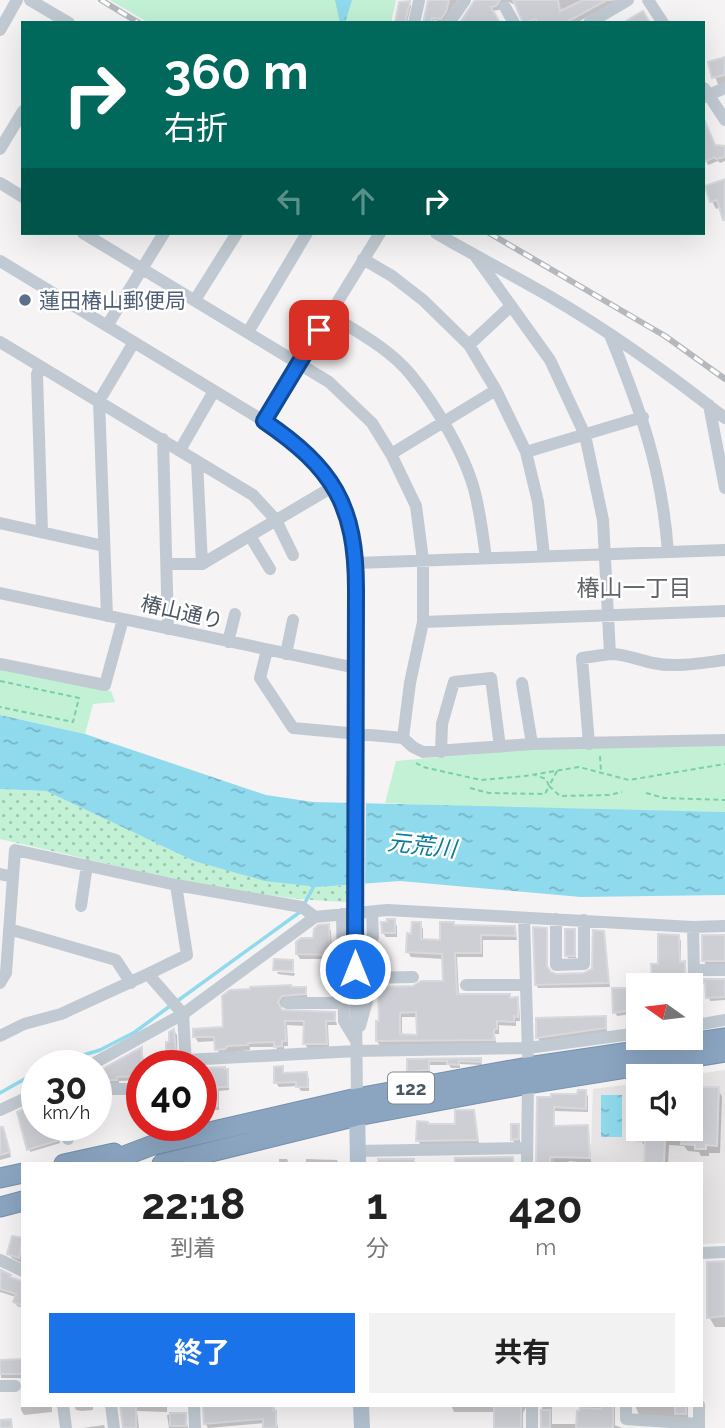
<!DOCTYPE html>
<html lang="ja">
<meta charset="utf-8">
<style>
:root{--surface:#fff;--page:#f2f2f2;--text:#222;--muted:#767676;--accent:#1a73e8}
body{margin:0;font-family:Raleway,"Noto Sans JP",sans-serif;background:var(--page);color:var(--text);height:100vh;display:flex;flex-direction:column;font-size:26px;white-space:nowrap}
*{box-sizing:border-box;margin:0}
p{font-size:23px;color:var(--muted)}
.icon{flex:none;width:38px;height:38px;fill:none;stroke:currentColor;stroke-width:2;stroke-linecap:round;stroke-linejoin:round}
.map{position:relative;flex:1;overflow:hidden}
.side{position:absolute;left:21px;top:1162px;width:682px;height:245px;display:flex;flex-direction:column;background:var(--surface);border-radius:0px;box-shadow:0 7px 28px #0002}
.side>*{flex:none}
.guide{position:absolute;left:21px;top:21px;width:684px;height:214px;border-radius:0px;box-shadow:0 7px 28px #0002;background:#00695c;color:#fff;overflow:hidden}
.needle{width:46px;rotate:284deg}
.controls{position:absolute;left:626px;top:973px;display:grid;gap:14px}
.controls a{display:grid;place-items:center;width:77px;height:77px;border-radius:0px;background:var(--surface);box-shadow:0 7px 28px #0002;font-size:35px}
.speed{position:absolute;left:21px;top:1050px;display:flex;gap:14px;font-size:35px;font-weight:700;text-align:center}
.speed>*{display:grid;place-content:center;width:91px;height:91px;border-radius:50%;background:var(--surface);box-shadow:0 7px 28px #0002;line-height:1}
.speed small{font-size:18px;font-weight:400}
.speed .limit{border:10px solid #d22;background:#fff;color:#111}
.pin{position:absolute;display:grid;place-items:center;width:60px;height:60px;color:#fff;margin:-30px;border-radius:14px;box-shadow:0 4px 10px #0006}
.me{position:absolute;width:77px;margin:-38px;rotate:0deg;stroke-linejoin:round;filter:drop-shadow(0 0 5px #0008)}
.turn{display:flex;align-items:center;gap:24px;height:147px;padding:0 28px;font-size:32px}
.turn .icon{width:91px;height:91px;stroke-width:2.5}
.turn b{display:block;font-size:49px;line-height:60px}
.lanes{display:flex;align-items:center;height:66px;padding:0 28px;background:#0003;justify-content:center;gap:35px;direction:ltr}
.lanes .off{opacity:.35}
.eta{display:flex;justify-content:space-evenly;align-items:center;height:119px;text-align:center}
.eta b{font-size:42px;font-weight:700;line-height:49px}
.button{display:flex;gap:14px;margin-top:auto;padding:14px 28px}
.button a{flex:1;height:80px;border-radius:0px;background:var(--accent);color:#fff;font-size:28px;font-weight:700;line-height:80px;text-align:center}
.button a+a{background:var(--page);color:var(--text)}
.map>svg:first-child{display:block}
</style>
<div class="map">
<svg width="725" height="1428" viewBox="0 0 725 1428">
<defs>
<pattern id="grass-dots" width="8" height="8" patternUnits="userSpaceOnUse" patternTransform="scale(1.75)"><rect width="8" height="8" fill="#c3f1d5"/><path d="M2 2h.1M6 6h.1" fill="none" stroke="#a0c6b0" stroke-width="1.8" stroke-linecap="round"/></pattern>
<pattern id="water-ripples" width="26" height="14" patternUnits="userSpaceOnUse" patternTransform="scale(1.75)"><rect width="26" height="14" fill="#90daee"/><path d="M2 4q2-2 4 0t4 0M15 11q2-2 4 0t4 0" fill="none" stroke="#78b4c4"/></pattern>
</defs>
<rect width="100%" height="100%" fill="#f5f3f3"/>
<path fill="#e6e4e5" d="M725 1070V1243L702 1244V1164H554V1146L591 1145 593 1089 639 1083V1129H691V1076H682Z"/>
<path fill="url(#grass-dots)" d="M0 789 46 791 194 861 318 887 347 885 346 902C230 898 113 864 0 839Z"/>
<path fill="#c3f1d5" d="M110 0H396L391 23H149Z
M0 668 111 691 115 702 93 704 85 734 0 715Z
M725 745V812L484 808 385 803 396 761 546 748Z"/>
<path fill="url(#water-ripples)" d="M335 0H352L345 23H340Z
M0 715 85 734 266 795 313 802 725 812V895L581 897 400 881 318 887 265 881 194 861 46 791 0 789Z
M601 1095H622V1137H601Z"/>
<path fill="#f5f3f3" d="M347 799 366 800 365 887 347 888Z"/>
<path fill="#0003" fill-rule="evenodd" d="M429 0H457V1L443 22 434 20 433 23H425Z
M475 0H581V2L619 0 576 23H525L517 6 509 2 502 4 499 10 491 11 497 23H462Z
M409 3 411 6 407 23H396Z
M725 59V85L719 87 710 63Z
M704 126 714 147 725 148V161L720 163 718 161 708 165 704 156Z
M725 181V219L721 207 716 209 712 201Z
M394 921 397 926V937H386L383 933Z
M420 924 423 929V941L442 942 454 927 514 928 517 940H483V957H457L459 996H509L511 999H517L519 1004 520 1021H516V1026L499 1025V1034H495L496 1044 380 1046 377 1041 414 987 444 982V959L411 957 408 952 413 935ZM402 1017H418L419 1036H402Z
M328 926 331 931 332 959H300L297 954Z
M546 929 548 933V971L556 976 585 974 594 970 603 933 610 987 538 988 536 984Z
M574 931 576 958H568L566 955Z
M725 935V965H706L704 961Z
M678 937 681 941V963L686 967 687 985H654L653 966H660Z
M277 972 295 973 294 976 278 974Z
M725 980V1000L710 1001 705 982Z
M292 989H305L308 999 285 1001 281 1010 334 1013 337 1025H328L329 1048 308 1049 305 1044 306 1026 287 1025 288 1046H284V1051H278L276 1047H250V1050L219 1054 216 1041 198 1042 195 1037 225 1029Z
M639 989V1013L617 1016 615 1012Z
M605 1018 607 1032 540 1041 538 1038Z
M174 1031 177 1035 178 1066H172L168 1050 171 1033Z
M142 1049 144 1062H152L154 1066H142V1083L139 1080 119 1081V1084L96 1087V1077H104Z
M480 1059 482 1065 460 1064V1068H451L449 1065H430V1074L411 1075 409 1072V1061Z
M282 1068 284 1075 306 1074 309 1079V1091H301L298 1086 279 1087 276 1083Z
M201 1070 227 1071 229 1075V1090L219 1091V1110H208L205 1106V1089H201Z
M718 1089 722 1097 720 1153H709V1156H701L699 1152 688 1151 684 1146 669 1145 668 1164H646L647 1148 640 1140V1129H691Z
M585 1092 588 1096V1112L555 1111V1128L587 1127 589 1131 591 1162 595 1164 569 1161 568 1164H538V1099L579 1096Z
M473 1112 479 1144 421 1145 418 1141 457 1126Z
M37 1113V1125H58L56 1127 60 1143 30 1152 28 1115Z
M518 1125 520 1130V1144H515L512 1139Z
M0 1126 4 1130 11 1157 0 1160Z
M279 1159H287L289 1164H279Z
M306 1159 337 1160 339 1164H306Z
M13 1238 23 1240V1264L12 1258 9 1254Z
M725 1263V1327H715L709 1317Z
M0 1274 23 1284V1308L17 1306 15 1301 16 1297 0 1292Z
M0 1360 23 1361V1378H1Z
M21 1395H23V1405H52V1412L24 1415 21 1410Z
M74 1405H93V1410L82 1411 76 1410Z
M122 1405H167V1412L137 1411 139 1428H124Z
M205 1405H274L278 1428H264V1423L208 1428 205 1423Z
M451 1405H527L523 1413V1428H496L495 1412H454Z
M542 1405H615V1425L622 1428H542ZM579 1406 578 1424H552V1407Z
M635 1405H688V1418L639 1415Z
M167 1415H185L188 1428H169Z
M104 1425 105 1428H83Z"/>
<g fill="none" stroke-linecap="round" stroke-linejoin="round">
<path stroke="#90daee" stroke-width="3.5" d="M176 1002 300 912 315 884
M47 1066 100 1050 135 1032 170 1006
M0 1093 37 1072"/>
</g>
<path fill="#cdcfd5" stroke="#d7d9de" stroke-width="2" fill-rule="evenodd" d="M428 0H449L446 12 441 19 432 18 431 23H423Z
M478 0H500L496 6 491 7 500 23H463L461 21 474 1Z
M513 0H558L560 11 583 0H607L565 23H538L536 19 523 23Z
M410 1 405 23H395L399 2Z
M643 11 650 23H623Z
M725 57V75L712 78 708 62Z
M704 119 715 145 725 146V157L716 159 715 157 704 162Z
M725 179V220H723L717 200 710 202 705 186Z
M387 919H395V933H382L381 922H387Z
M412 922H421V939L440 940V922H454V925L515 926 516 936 481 935V953H455L457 994H510V998L518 997V1017L514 1016V1022L497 1021V1029L494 1030V1040L376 1041V1021H379L378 987 413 986 421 981H443L442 954 406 952 407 933 411 934ZM416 1012 417 1035 400 1034V1013Z
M329 924 330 955 296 954V942L301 938H313L314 929 318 925Z
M533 927 547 928V966L551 972 556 974 584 973 592 969 593 930 604 931 609 983 535 985Z
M565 929H575V956H565Z
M658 934 679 935 680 962 685 961V982H652L651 964H658Z
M702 935H725V961H702Z
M274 959 293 960V971L273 970Z
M703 979H725V997L706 998 705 983H703Z
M291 985V987H306V994L282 996 278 1002 282 1010 335 1012V1021H326L327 1044H303L304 1021H285L286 1041H282V1046L274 1047V1042L248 1043V1045L228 1046 225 1049 215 1050 214 1037H193V1029L223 1027 222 996 230 990 250 989V987Z
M612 988H639V1009L613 1013Z
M606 1016V1028L536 1038V1018Z
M174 1029 177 1066H170V1050H166V1042H169V1032Z
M142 1047V1076L117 1077V1080H102V1069Z
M481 1058V1062L459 1061V1065L447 1064V1061H429V1070L407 1072V1059Z
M283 1066V1073L307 1072 308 1087H296V1082L274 1083V1067Z
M225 1067V1069H228V1087H217V1106H203L201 1068Z
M691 1087H719L717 1146 706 1145V1149H695V1145L681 1144 682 1139 665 1138 664 1164H644L645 1141H638V1129H691Z
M578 1090H586V1109L554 1107V1126L588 1125 590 1158 550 1157V1164H536L537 1097H551V1094H577Z
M27 1107 37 1125H55L59 1140 27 1150 17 1112Z
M455 1110H474L478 1140 416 1141 417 1121 428 1122V1124H455Z
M511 1124H519V1139L511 1140Z
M0 1127H3L10 1152 0 1155Z
M513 1157V1164H455V1158Z
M378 1159H414V1164H378Z
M12 1236 23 1238 19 1258 7 1254Z
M725 1261V1316L707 1318V1262Z
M1 1270 11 1275 10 1277 21 1281 23 1280V1306L13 1302 16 1294 0 1289Z
M23 1359V1374H0V1360Z
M120 1405H136V1428H123Z
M203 1405H273V1411H276V1428H263V1419L204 1424Z
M494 1405H521V1428H494Z
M601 1405H613V1428H576L577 1411H580V1408L601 1409Z
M675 1405H686V1414H675Z
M541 1410H550V1428H541Z
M170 1413H186V1426H170Z
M11 1419 12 1428H0V1420Z"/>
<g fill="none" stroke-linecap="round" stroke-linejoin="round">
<defs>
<path id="highway" d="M64 1164 114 1153
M103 1164 153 1145 357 1098 528 1067 725 1038
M162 1164 357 1116 528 1084 725 1052
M0 1178 23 1173
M0 1207 23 1201"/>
</defs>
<use href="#highway" stroke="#7690ad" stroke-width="21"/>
<path stroke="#7ad0a6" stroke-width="2" stroke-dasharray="5 3.5" stroke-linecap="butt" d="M0 681 79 698 73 722 0 707
M600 756 601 772
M416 763 423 767 481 780 525 776 579 767 629 780 725 764
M557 771 549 786 560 796 609 795 622 792
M470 788 489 793 545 794 549 786 546 779 535 775
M646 793 664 798 725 800"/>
<path stroke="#c1cad2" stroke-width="12" d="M30 0 69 23
M648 0 663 23
M505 7 514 23
M414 23 419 1
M449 23 465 0
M589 23 628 0
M0 30 17 0
M704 88 725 120
M704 97 725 88
M0 149 23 111
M0 183 23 197
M83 233 329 382 372 423 391 454 416 506 423 560V622L410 683 403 738
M436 233C473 255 511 274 549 296 611 332 669 374 725 418
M476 257 550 360 585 435 603 520 610 654 582 658 589 744
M363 259 392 276 423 300 469 345 496 390 526 452 538 502 544 556
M0 261 264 421C320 459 349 493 356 563V751
M195 300 237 233
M329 314C356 331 390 349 411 375 435 404 464 453 474 489 480 511 483 535 486 558
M107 326 164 233
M248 332 307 233
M610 335C641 411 662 469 668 552
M0 342 253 495 276 520 293 555
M469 345 511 306
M40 367 37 374 42 532
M709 405 725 488
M264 421 380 233
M163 439 168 629
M180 450 214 391
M526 452 643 417
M391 454 496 390
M197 461 202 564
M0 523 104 546
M250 536 270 569
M356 563 725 550
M167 564H202L334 486
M0 593 356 668
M107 616 99 401 134 342
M423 622 725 611
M228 642 235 614
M267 650 260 678 293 728 403 738 413 747 423 752 532 744 725 740
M286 654 293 620
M610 654C626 654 638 660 653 663 676 668 702 663 725 660
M0 664 105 685 123 619
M522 683 532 744
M441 752 442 724 454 682 491 678 500 747
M0 874 13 877 6 973 0 983
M13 877 15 850 176 885 302 907 315 917
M81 906 87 865
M342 914 344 1021 355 1039
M524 918 528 1054
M556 919V965L584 964V920
M355 921 357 1098
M693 927 695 1025
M9 929 116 960 131 983
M694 970H725
M148 974 187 955 176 885
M369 978 413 977
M466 985H526
M287 1003H344
M360 1026 369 994 368 950 373 937 372 913
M691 1026 725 1020
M0 1036 24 1024 61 1014 148 974 183 1014 186 1065
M185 1060 356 1051 528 1048 639 1033
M89 1066 183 1014 315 917 387 910 693 927 725 926
M100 1089H142
M0 1110 37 1093
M64 1125 68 1139
M357 1151 527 1148
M527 1164 528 1084
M702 1253 725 1252
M0 1260 23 1271
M0 1386H15
M63 1405 66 1428
M111 1405 114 1428
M194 1405 195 1428
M532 1405V1428
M626 1405V1419L699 1424
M699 1405V1428"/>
<path stroke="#b3c2d1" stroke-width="16" d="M357 1104 358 1164
M361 1405 362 1428"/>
<use href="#highway" stroke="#8ba5c1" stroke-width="19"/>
<defs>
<path id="rail" d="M101 0 139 23
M489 233 665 336 725 379"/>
</defs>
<use href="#rail" stroke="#b5b8bd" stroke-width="6"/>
<use href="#rail" stroke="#fff" stroke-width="3.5" stroke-dasharray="10" stroke-linecap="butt"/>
<path stroke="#c1cad2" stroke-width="12" d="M355 921 356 751"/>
</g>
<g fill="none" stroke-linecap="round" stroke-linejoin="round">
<defs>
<path id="route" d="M319 330 264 421C333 468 356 505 356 589L355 969"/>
</defs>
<use href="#route" stroke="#114b97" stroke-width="18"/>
<use href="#route" stroke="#1a73e8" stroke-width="12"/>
</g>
<circle fill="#5c6f8a" stroke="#fff" stroke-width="2.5" cx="25" cy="300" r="7"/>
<g text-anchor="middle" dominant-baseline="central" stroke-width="5" stroke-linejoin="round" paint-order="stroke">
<rect fill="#fff" stroke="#808990" stroke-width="2" x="388" y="1072.5" width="46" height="31" rx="5"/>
<g font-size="19" font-weight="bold" fill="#4a5661">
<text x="411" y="1088">122</text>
</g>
<g font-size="21" fill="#4e5e75" stroke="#fff" text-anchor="start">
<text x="39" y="300">蓮田椿山郵便局</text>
</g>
<g font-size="21" fill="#4a5661" stroke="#fff">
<text transform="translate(182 612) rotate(13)">椿山通り</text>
</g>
<g font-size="23" fill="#5f6368" stroke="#fff">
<text x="634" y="587">椿山一丁目</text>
</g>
<g font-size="23" font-style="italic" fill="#0c7c9b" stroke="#fff">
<text transform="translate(422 845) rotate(6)">元荒川</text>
</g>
</g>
</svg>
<div class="controls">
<a><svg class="needle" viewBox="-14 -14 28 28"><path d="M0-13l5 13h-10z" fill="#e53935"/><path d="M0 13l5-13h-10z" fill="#767676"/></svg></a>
<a><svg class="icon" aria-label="sound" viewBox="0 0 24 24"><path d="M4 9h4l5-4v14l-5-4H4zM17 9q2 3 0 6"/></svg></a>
</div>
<div class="speed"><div>30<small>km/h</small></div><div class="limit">40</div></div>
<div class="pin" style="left:319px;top:330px;background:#d93025"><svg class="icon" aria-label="arrive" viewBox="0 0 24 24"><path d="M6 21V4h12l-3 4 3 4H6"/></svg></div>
<svg class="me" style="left:355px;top:969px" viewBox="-20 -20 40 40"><circle r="17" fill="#1a73e8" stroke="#fff" stroke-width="3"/><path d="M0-11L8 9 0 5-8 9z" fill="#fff"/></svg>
<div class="guide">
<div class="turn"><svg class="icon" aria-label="right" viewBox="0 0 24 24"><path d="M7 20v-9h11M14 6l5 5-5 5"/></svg><div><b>360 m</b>右折</div></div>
<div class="lanes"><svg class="icon off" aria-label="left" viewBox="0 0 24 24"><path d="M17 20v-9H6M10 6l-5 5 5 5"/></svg><svg class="icon off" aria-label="ahead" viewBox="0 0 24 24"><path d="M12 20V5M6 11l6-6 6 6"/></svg><svg class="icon" aria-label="right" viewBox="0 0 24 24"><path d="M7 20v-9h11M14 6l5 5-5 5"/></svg></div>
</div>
<section class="side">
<div class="eta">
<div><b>22:18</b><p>到着</p></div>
<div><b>1</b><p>分</p></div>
<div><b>420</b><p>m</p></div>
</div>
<div class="button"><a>終了</a><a>共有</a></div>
</section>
</div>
